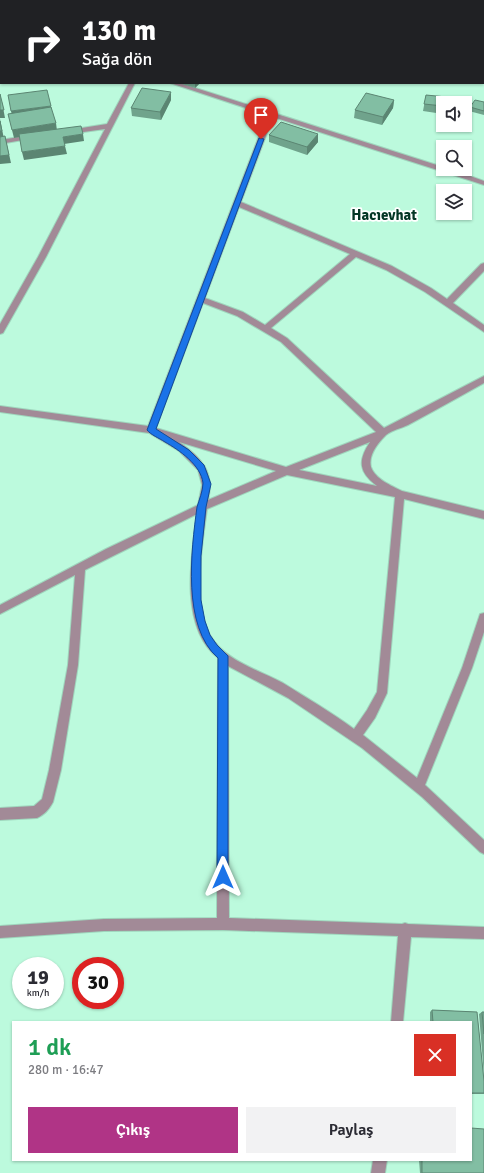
<!DOCTYPE html>
<html lang="tr">
<meta charset="utf-8">
<style>
:root{--surface:#fff;--page:#f2f2f3;--text:#2b2b33;--muted:#7c7c81;--accent:#b03486}
body{margin:0;font-family:Signika,sans-serif;background:var(--page);color:var(--text);height:100vh;display:flex;flex-direction:column;font-size:15px;white-space:nowrap}
*{box-sizing:border-box;margin:0}
p{font-size:13px;color:var(--muted)}
.icon{flex:none;width:22px;height:22px;fill:none;stroke:currentColor;stroke-width:2;stroke-linecap:round;stroke-linejoin:round}
.map{position:relative;flex:1;overflow:hidden}
.details{position:absolute;left:12px;top:1021px;width:460px;height:140px;display:flex;flex-direction:column;background:var(--surface);border-radius:0px;box-shadow:0 1px 3px #0004}
.details>*{flex:none}
.guide{position:absolute;left:0px;top:0px;width:484px;height:84px;box-shadow:0 1px 3px #0004;background:#202124;color:#fff;overflow:hidden}
.controls{position:absolute;left:436px;top:96px;display:grid;gap:8px}
.controls a{display:grid;place-items:center;width:36px;height:36px;border-radius:0px;background:var(--surface);box-shadow:0 1px 3px #0004;font-size:20px}
.speed{position:absolute;left:12px;top:957px;display:flex;gap:8px;font-size:20px;font-weight:700;text-align:center}
.speed>*{display:grid;place-content:center;width:52px;height:52px;border-radius:50%;background:var(--surface);box-shadow:0 1px 3px #0004;line-height:1}
.speed small{font-size:10px;font-weight:400}
.speed .limit{border:6px solid #d22;background:#fff;color:#111}
.pin{position:absolute;display:grid;place-items:center;width:34px;height:34px;color:#fff;margin:-41px -17px;border-radius:50% 50% 50% 0;rotate:-45deg;box-shadow:0 0 4px #0007}
.pin .icon{rotate:45deg}
.me{position:absolute;width:44px;margin:-22px;rotate:0deg;stroke-linejoin:round;filter:drop-shadow(0 0 3px #0008)}
.turn{display:flex;align-items:center;gap:14px;height:84px;padding:0 16px;font-size:18px}
.turn .icon{width:52px;height:52px;stroke-width:2.5}
.turn b{display:block;font-size:28px;line-height:34px}
.round{display:grid;place-items:center;flex:none;width:42px;height:42px;border-radius:0px;background:var(--page)}
.head{display:flex;align-items:center;justify-content:space-between;height:68px;padding:0 16px}
h1{font-size:24px;font-weight:600;line-height:30px;color:#1e9e55}
.primary-button{display:flex;gap:8px;margin-top:auto;padding:8px 16px}
.primary-button a{flex:1;height:46px;border-radius:0px;background:var(--accent);color:#fff;font-size:16px;font-weight:600;line-height:46px;text-align:center}
.primary-button a+a{background:var(--page);color:var(--text)}
.map>svg:first-child{display:block}
</style>
<div class="map">
<svg width="484" height="1173" viewBox="0 0 484 1173">
<rect width="100%" height="100%" fill="#bcfadd"/>
<g fill="none" stroke-linecap="round" stroke-linejoin="round">
<defs>
<path id="minor" d="M187 0H193V1H187Z
M129 83H135L46 257 3 333 0 334V324L38 257 105 129 69 134 66 132 69 130 107 124Z
M170 83H180L443 167V169H451L484 181V185L273 117 241 202 392 266 431 288 447 299 481 264 484 263V271L453 303 484 325V332L425 292 386 270 356 257 271 328 287 338 384 428 484 376V383C459 397 434 411 408 425 402 428 392 430 386 435 378 443 368 455 371 467 375 479 392 486 402 491L484 511V519L404 499 387 693 375 718 363 735 417 778 462 668 480 614 484 613V632L472 668 425 785 484 840V854L480 852 422 797 362 748 288 698 228 666 229 918 402 924 405 923 408 924 484 927V939L411 937 403 1022H391L398 936 223 930 104 931 0 938V926L104 919 217 918 218 658C179 627 191 557 197 514L85 570 78 665 61 770 53 802C50 808 44 815 37 818L0 820V808L34 806 42 799 49 770 68 665 75 575 0 614V605L106 549 198 505 202 485 198 470 179 451 149 433 0 412V406L148 426 267 115ZM239 207 350 254 265 325 243 312 205 298ZM203 303 237 316 281 342 376 432 286 467 156 428ZM179 442 276 471 208 500C215 472 201 457 179 442ZM370 442C358 460 358 472 377 486L299 470ZM287 475 395 497 377 692 367 710 354 729C331 712 307 698 283 683 259 670 225 661 210 635 192 601 202 546 207 509Z
M32 135 35 137 34 138 0 144V140Z
M373 1160H387L385 1173H371Z"/>
<path id="major" d="M483 7H484V11H483Z
M0 52H1V56H0Z"/>
</defs>
<use href="#minor" stroke="#9fd6bd" stroke-width="2"/>
<use href="#major" stroke="#9fd6bd" stroke-width="2"/>
<use href="#minor" fill="#a28a97" fill-rule="evenodd"/>
<use href="#major" fill="#643d54" fill-rule="evenodd"/>
</g>
<path fill="#70a38c" d="M179 83H200L195 88Z
M426 95 467 99 465 112V103H443V114L423 111Z
M171 100 161 120 132 116 131 108Z
M394 100 393 108 382 125 354 118 355 110Z
M484 102V115L469 111 470 107Z
M318 134V142L307 155 269 142V135Z
M432 1010 477 1012 484 1081V1094H471V1022H430V1012Z
M482 1012H484V1075L479 1014Z
M419 1160H471L484 1173H420Z"/>
<path fill="#5b8572" d="M195 83H200L195 88Z
M171 92V100L161 120 160 112Z
M394 100 393 108 382 125 383 117Z
M2 102 5 118H0V110Z
M51 106 52 113 13 119 11 111Z
M0 119 4 139H0Z
M56 123 57 131 14 138 12 130Z
M83 134 84 141 64 144 63 137Z
M318 134V142L307 155V147Z
M5 136 11 163 0 164V156Z
M65 146 67 154 24 160 22 152Z"/>
<path fill="#82bea3" stroke="#5b8572" d="M142 88 171 92 160 112 131 108Z
M47 90 51 106 11 111 8 95Z
M366 93 394 100 383 117 355 110Z
M0 94 4 110H0Z
M426 95 467 99 466 109H465V103H443V106L424 104Z
M475 100 484 102V111L470 107Z
M51 107 56 123 12 130 8 114Z
M0 121 2 131H0Z
M281 122 318 134 307 147 269 135Z
M81 126 83 134 63 137 65 146 22 152 19 134Z
M5 136 9 155 0 156V137Z
M432 1010 477 1012 484 1081V1093H471V1022H433Z
M482 1012H484V1034Z
M471 1128 484 1129V1173H422V1160H471Z"/>
<path fill="#1a73e8" stroke="#114b97" d="M259 138 264 139 156 429 189 450 204 465 211 484 206 507 201 556V600L205 621 210 635 217 645 228 656V877L226 881 223 882 219 881 217 877 218 658C182 627 191 551 197 507 199 500 203 491 203 483 201 465 179 450 165 442 159 438 151 435 147 430Z"/>
<g text-anchor="middle" dominant-baseline="central" stroke-width="3.5" stroke-linejoin="round" paint-order="stroke">
<g font-size="15" font-weight="bold" fill="#043625" stroke="#fff">
<text x="384" y="215">Hacıevhat</text>
</g>
</g>
</svg>
<div class="controls">
<a><svg class="icon" aria-label="sound" viewBox="0 0 24 24"><path d="M4 9h4l5-4v14l-5-4H4zM17 9q2 3 0 6"/></svg></a>
<a><svg class="icon" aria-label="search" viewBox="0 0 24 24"><circle cx="10" cy="10" r="6"/><path d="M15 15l6 6"/></svg></a>
<a><svg class="icon" aria-label="layers" viewBox="0 0 24 24"><path d="M12 4l9 5-9 5-9-5zM3 14l9 5 9-5"/></svg></a>
</div>
<div class="speed"><div>19<small>km/h</small></div><div class="limit">30</div></div>
<div class="pin" style="left:261px;top:139px;background:#d93025"><svg class="icon" aria-label="arrive" viewBox="0 0 24 24"><path d="M6 21V4h12l-3 4 3 4H6"/></svg></div>
<svg class="me" style="left:223px;top:877px" viewBox="-20 -20 40 40"><path d="M0-17L14 15 0 8-14 15z" fill="#1a73e8" stroke="#fff" stroke-width="4"/></svg>
<div class="guide">
<div class="turn"><svg class="icon" aria-label="right" viewBox="0 0 24 24"><path d="M7 20v-9h11M14 6l5 5-5 5"/></svg><div><b>130 m</b>Sağa dön</div></div>
</div>
<section class="details">
<div class="head"><div><h1>1 dk</h1><p>280 m · 16:47</p></div><a class="round" style="background:#d93025;color:#fff"><svg class="icon" aria-label="close" viewBox="0 0 24 24"><path d="M6 6l12 12M18 6L6 18"/></svg></a></div>
<div class="primary-button"><a>Çıkış</a><a>Paylaş</a></div>
</section>
</div>
